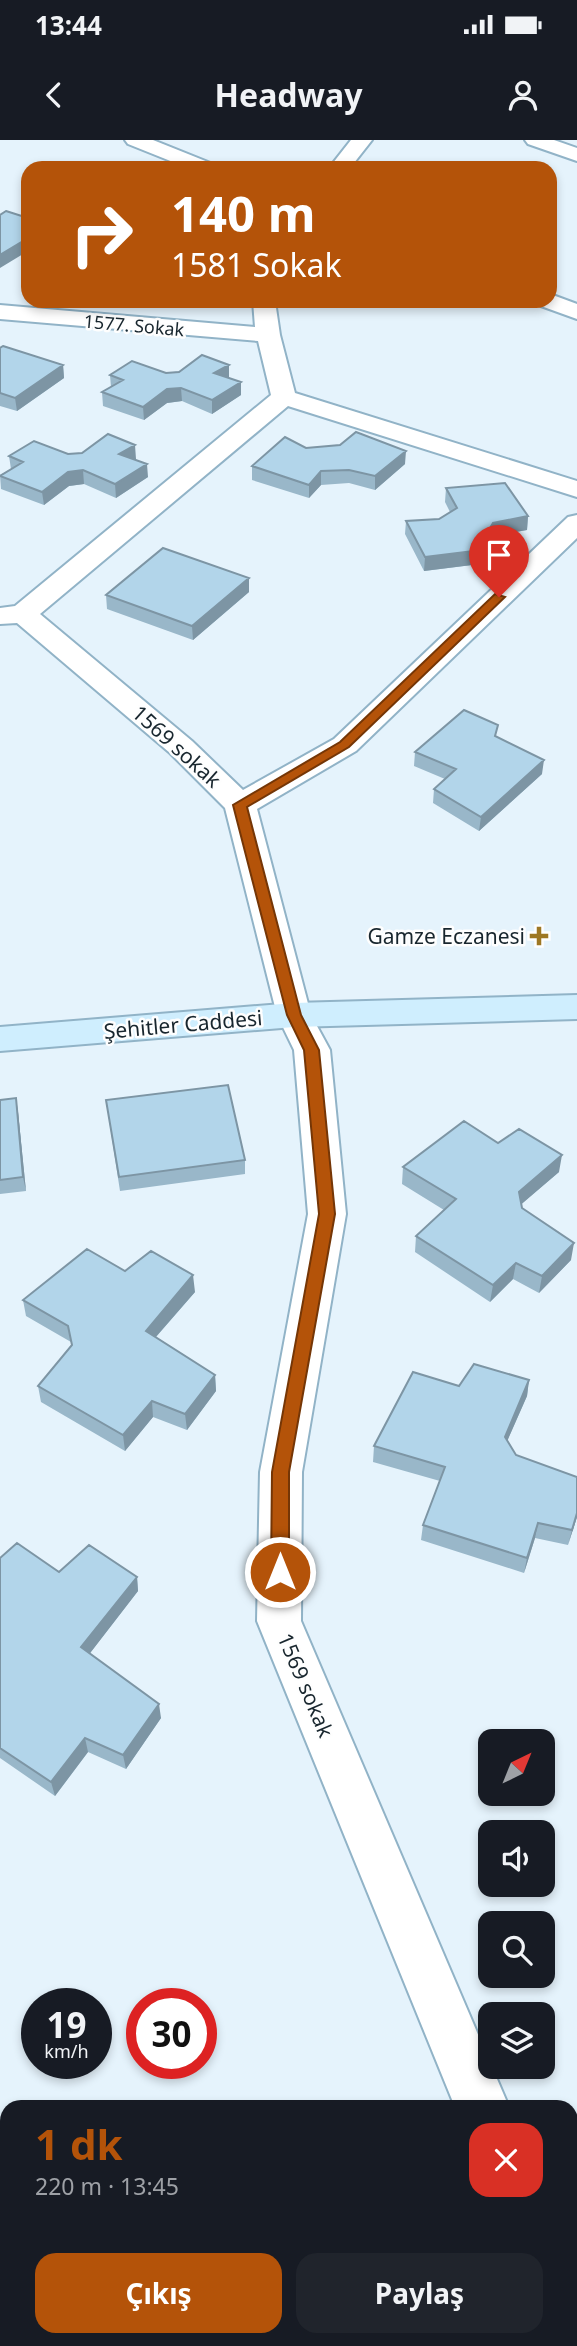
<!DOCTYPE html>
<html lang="tr">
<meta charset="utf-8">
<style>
:root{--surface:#171b24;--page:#20242c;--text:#f1f3f6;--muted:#9ea1a6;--accent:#b45309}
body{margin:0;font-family:"Noto Sans",sans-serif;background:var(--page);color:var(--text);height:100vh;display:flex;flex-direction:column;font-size:26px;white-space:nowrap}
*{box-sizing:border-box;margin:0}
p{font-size:23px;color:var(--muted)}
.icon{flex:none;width:38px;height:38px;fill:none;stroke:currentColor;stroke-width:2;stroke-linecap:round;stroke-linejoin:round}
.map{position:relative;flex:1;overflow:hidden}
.drawer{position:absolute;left:0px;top:1960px;width:578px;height:247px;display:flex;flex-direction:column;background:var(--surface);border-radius:21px 21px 0 0;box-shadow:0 4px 10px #0003}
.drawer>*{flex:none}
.guide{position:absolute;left:21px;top:21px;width:536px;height:147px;border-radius:21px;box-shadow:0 4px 10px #0003;background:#b45309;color:#fff;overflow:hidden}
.needle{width:46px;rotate:43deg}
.tools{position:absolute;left:478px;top:1589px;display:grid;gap:14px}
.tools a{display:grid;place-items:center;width:77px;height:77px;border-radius:14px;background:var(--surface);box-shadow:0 4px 10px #0003;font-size:35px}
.speed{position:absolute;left:21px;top:1848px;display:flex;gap:14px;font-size:35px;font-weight:700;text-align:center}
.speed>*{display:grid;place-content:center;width:91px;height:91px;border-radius:50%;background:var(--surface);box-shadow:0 4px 10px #0003;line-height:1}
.speed small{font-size:18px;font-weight:400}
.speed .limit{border:10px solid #d22;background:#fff;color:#111}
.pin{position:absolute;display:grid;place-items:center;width:60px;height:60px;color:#fff;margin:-72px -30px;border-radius:50% 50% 50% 0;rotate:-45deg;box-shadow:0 0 7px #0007}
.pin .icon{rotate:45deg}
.me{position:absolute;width:77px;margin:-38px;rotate:0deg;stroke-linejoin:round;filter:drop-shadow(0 0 5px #0008)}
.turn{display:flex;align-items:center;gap:24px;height:147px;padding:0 35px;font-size:32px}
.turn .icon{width:91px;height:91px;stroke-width:2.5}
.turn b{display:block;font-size:49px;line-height:60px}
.round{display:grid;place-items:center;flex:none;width:74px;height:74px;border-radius:21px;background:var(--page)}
.head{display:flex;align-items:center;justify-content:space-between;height:119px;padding:0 35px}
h1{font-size:42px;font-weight:700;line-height:52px;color:var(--accent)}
.primary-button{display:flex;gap:14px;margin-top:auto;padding:14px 35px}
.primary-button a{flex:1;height:80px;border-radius:21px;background:var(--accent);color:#fff;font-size:28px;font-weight:700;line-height:80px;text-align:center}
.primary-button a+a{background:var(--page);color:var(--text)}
.status{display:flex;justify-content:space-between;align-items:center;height:49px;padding:0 35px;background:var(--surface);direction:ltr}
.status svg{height:19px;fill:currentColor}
header{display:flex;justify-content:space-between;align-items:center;height:91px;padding:0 35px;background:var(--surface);font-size:32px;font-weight:700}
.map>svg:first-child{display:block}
</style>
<div class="status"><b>13:44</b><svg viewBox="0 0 49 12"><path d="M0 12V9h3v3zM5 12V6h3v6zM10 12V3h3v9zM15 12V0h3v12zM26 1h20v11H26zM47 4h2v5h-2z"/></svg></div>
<header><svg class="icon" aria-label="back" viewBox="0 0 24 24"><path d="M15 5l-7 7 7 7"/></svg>Headway<svg class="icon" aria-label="person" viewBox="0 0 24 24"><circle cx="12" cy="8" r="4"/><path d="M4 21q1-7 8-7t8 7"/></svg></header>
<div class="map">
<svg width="577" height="2206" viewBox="0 0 577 2206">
<rect width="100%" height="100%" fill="#e5f3fc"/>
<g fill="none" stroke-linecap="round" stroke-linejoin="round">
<defs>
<path id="street" d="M125 0H153L213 24 216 28H188L128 4Z
M351 0H372L350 28H329Z
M525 0H554L577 8V21L528 4Z
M550 154 577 164V179L541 166 538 161H550Z
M253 161H275L280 195 295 253 577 341V357L288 266 40 474 192 601 243 650 334 599 568 377 577 375V398L356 611 257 669 311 875 330 910 346 1074 302 1332 301 1481 509 1967H455L257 1481 260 1332 308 1074 294 910 277 875 225 668 170 613 17 483 0 484V468L15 466 271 255 258 201 0 179V165L255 187Z"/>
<path id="secondary" d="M577 855V879L294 887 0 911V887L294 863Z"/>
<path id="primary" d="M577 2118V2174L570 2175V2119Z
M214 2200H304L302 2206H211Z"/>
</defs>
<use href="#street" stroke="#91b3c7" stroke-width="4"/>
<use href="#secondary" stroke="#91b3c7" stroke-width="4"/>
<use href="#primary" stroke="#cccfd1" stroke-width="4"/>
<use href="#street" fill="#fff" fill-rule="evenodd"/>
<use href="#secondary" fill="#cfeefe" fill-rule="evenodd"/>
<use href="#primary" fill="#a0ddfd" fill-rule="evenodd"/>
</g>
<path fill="#99b7c9" d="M63 161H81L75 165Z
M0 208 63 225 64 238 17 271 0 266Z
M229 225V238L241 255 212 274 182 261 167 263 144 280 103 266 102 252 111 247 110 235 166 233Z
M306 308 405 324 375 350 349 343 321 345 309 358 252 340V326Z
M68 314 136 319 135 320 148 337 116 358 84 344 69 346 44 365 1 349 0 335 11 329 9 316Z
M446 348 528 376 527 390 493 396 496 422 424 431 405 394 406 381 439 379 450 372 445 362Z
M249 452 193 500 107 469 106 455Z
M497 597 542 634 479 691 433 663 434 649 445 639 414 626 415 612Z
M0 960 18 972 26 1051 0 1054Z
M106 960 245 1020V1034L120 1051Z
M498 1003 559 1032 521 1064 522 1068 571 1120 539 1153 513 1139 490 1162 415 1112 416 1096 444 1070 402 1044 403 1027Z
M125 1131 195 1152 156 1197 215 1235 216 1251 187 1290 153 1277 125 1311 41 1262 38 1246 72 1206 71 1202 26 1176 23 1160Z
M529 1240 527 1256 507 1301 516 1315 577 1377 568 1405 535 1398 524 1433 421 1400 423 1385 440 1341 373 1322 374 1306 459 1246Z
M0 1418 59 1432 137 1437 138 1451 90 1513 161 1578 126 1629 88 1612 55 1656 0 1618Z"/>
<path fill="#7d95a4" d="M28 98V111L0 128V115Z
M63 225 64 238 17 271 15 258Z
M229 225V239L214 233Z
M241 242V255L212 274V260Z
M181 248 182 261 167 263 144 280 143 267 167 249Z
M135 305 136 319 120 327 119 314Z
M406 311 405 324 375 350V336Z
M147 324 148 337 116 358 115 344Z
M83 330 84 344 69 346 44 365 42 352 68 332Z
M321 331V345L309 358V345Z
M528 376 527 390 492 396 490 388 493 383Z
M498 408 496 422 424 431 425 417Z
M249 438V452L193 500 192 486Z
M544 620 542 634 479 691 481 677Z
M16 958 18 972 26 1051 23 1037Z
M562 1015 559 1032 517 1068 519 1052Z
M574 1103 571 1120 539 1153 542 1136Z
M516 1123 513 1139 490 1162 493 1145Z
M193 1135 195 1152 147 1207 146 1191Z
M215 1235 216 1251 187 1290 185 1274Z
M529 1240 527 1256 502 1313 505 1297Z
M152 1261 153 1277 125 1311 123 1295Z
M577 1373V1377L568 1405 572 1390Z
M538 1383 535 1398 524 1433 527 1418Z
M137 1437 138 1451 84 1521 81 1507Z
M159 1564 161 1578 126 1629 123 1615Z
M85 1598 88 1612 55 1656 51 1642Z"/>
<path fill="#b2d5ea" stroke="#7d95a4" stroke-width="2" d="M6 71 28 78V98L0 115V75Z
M3 206 63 225 15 258 0 253V208Z
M202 215 229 225 214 233 241 242 212 260 181 248 167 249 143 267 102 252 123 240 110 235 132 221 166 233 179 232Z
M356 292 406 311 375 336 349 330 321 331 309 345 252 326 285 297 306 308 340 305Z
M108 294 135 305 119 314 147 324 115 344 83 330 68 332 42 352 0 336 23 322 9 316 34 301 68 314 82 313Z
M505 343 528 376 493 383 490 388 498 408 425 417 406 381 439 379 457 368 446 348Z
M163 408 249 438 192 486 106 455Z
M464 570 498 585 495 596 544 620 481 677 434 649 456 629 415 612Z
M228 945 245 1020 119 1037 106 960Z
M16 958 23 1037 0 1040V960Z
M464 981 498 1003 519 989 562 1015 519 1052 522 1068 574 1103 542 1136 516 1123 493 1145 416 1096 456 1059 403 1027Z
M87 1109 125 1131 151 1111 193 1135 146 1191 215 1235 185 1274 152 1261 123 1295 38 1246 72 1205 68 1186 23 1160Z
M474 1224 529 1240 505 1297 516 1315 577 1337V1373L572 1390 538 1383 527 1418 423 1385 445 1327 374 1306 413 1232 459 1246Z
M17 1403 59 1432 89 1405 137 1437 81 1507 159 1564 123 1615 85 1598 51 1642 0 1608V1418Z"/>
<path fill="#b45309" stroke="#753606" stroke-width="2" d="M495 454 505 457 349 607 247 667 301 875 319 910 335 1074 289 1332V1432L286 1437 280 1440 273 1437 271 1432 272 1332 319 1074 304 910 287 875 233 665 340 602Z"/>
<path fill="#9d7723" stroke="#fefefe" stroke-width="2.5" d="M535.5 785.5h7v7h7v7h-7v7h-7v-7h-7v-7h7z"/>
<g text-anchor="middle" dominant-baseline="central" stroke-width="5" stroke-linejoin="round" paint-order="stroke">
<g font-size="18" fill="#18262e" stroke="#fefefe">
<text transform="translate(134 185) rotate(5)">1577. Sokak</text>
</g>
<g font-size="21" fill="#18262e" stroke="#fefefe">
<text transform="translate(177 606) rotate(42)">1569 sokak</text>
<text transform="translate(183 884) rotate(-5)">Şehitler Caddesi</text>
<text transform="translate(306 1545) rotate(67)">1569 sokak</text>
</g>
<g font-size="21" fill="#18262e" stroke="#fefefe" text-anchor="end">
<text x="525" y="796">Gamze Eczanesi</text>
</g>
</g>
</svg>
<div class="tools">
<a><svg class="needle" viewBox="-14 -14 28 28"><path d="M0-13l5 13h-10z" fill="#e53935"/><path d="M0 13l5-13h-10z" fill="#9ea1a6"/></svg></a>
<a><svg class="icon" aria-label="sound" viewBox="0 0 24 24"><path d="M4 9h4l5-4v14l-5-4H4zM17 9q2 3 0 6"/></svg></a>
<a><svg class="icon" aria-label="search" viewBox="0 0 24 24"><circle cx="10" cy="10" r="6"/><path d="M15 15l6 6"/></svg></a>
<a><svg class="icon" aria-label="layers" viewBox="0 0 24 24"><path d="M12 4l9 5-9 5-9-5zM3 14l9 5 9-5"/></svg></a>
</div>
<div class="speed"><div>19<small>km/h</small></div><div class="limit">30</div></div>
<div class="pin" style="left:499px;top:457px;background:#d93025"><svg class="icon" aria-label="arrive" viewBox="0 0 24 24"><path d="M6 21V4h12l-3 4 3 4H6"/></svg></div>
<svg class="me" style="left:280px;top:1432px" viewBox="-20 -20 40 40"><circle r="17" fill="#b45309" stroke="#fff" stroke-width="3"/><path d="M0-11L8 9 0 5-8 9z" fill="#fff"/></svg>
<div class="guide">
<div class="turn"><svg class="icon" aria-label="right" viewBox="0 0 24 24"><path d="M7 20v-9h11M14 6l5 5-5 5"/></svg><div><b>140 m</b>1581 Sokak</div></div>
</div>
<section class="drawer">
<div class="head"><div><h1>1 dk</h1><p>220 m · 13:45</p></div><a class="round" style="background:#d93025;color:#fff"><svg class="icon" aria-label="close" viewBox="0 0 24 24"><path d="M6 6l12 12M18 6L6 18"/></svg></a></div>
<div class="primary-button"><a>Çıkış</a><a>Paylaş</a></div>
</section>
</div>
